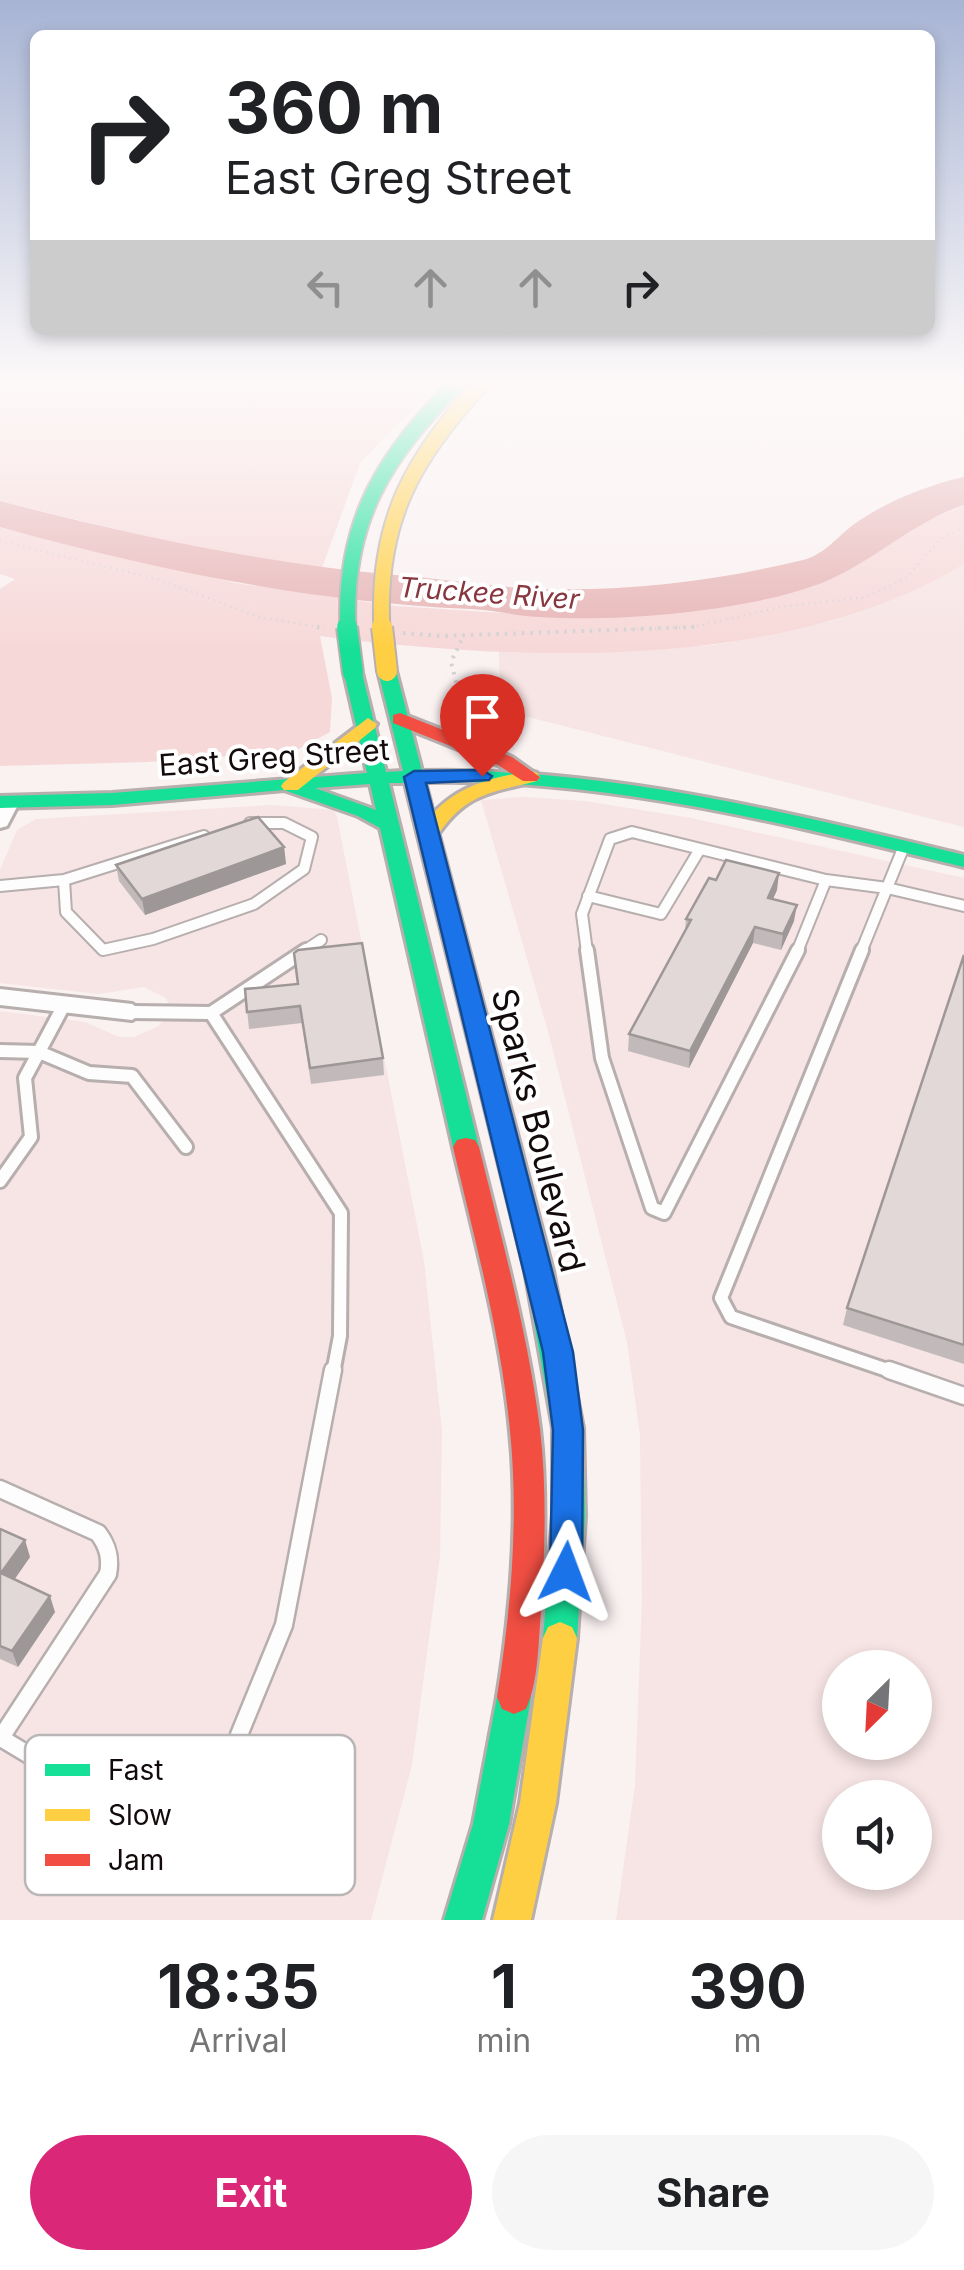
<!DOCTYPE html>
<style>
:root{--surface:#fff;--page:#f6f6f6;--text:#202124;--muted:#757577;--accent:#db2777}
body{margin:0;font-family:Inter,sans-serif;background:var(--page);color:var(--text);height:100vh;display:flex;flex-direction:column;font-size:38px;white-space:nowrap}
*{box-sizing:border-box;margin:0}
p{font-size:32px;color:var(--muted)}
.icon{flex:none;width:55px;height:55px;fill:none;stroke:currentColor;stroke-width:2;stroke-linecap:round;stroke-linejoin:round}
.map{position:relative;height:1920px;overflow:hidden}
.sheet{display:flex;flex-direction:column;background:var(--surface);flex:1}
.sheet>*{flex:none}
.hud{position:absolute;left:30px;top:30px;width:905px;height:305px;border-radius:15px;box-shadow:0 5px 15px #0003;background:#fff;color:var(--text);overflow:hidden}
.needle{width:65px;rotate:204deg}
.fabs{position:absolute;left:822px;top:1650px;display:grid;gap:20px}
.fabs a{display:grid;place-items:center;width:110px;height:110px;border-radius:50%;background:var(--surface);box-shadow:0 5px 15px #0003;font-size:50px}
.pin{position:absolute;display:grid;place-items:center;width:85px;height:85px;color:#fff;margin:-102px -42px;border-radius:50% 50% 50% 0;rotate:-45deg;box-shadow:0 0 10px #0007}
.pin .icon{rotate:45deg}
.me{position:absolute;width:110px;margin:-55px;rotate:3deg;stroke-linejoin:round;filter:drop-shadow(0 0 8px #0008)}
.turn{display:flex;align-items:center;gap:35px;height:210px;padding:0 30px;font-size:45px}
.turn .icon{width:130px;height:130px;stroke-width:2.5}
.turn b{display:block;font-size:70px;line-height:85px}
.lanes{display:flex;align-items:center;height:95px;padding:0 30px;background:#0003;justify-content:center;gap:50px;direction:ltr}
.lanes .off{opacity:.35}
.eta{display:flex;justify-content:space-evenly;align-items:center;height:170px;text-align:center}
.eta b{font-size:60px;font-weight:700;line-height:70px}
.cta{display:flex;gap:20px;margin-top:auto;padding:20px 30px}
.cta a{flex:1;height:115px;border-radius:60px;background:var(--accent);color:#fff;font-size:40px;font-weight:700;line-height:115px;text-align:center}
.cta a+a{background:var(--page);color:var(--text)}
.map>svg:first-child{display:block}
</style>
<div class="map">
<svg width="964" height="1920" viewBox="0 0 964 1920">
<rect width="100%" height="100%" fill="#faf1f1"/>
<path fill="#f7e4e4" fill-rule="evenodd" d="M964 564V827L500 710 499 651 641 649 713 645 769 635 835 620 893 599Z
M523 797 584 801 691 818 964 878V1920H616L635 1785 642 1599 640 1435 627 1342 548 1031 481 800ZM840 1668H915V1742H840ZM840 1798H915V1872H840Z
M271 805 334 810 337 817 424 1261 442 1431 440 1556 412 1765 371 1920H0V1011L85 1022 119 1037H134L159 1026 170 1007 166 998 144 987 99 994 0 983V870L17 830 36 819Z"/>
<path fill="#f7d8d8" d="M0 380H442L360 463 322 568 206 551 0 501Z
M964 505V564C786 672 521 662 320 636L332 698 330 732 295 751 147 762 0 766V589L15 579 0 574V527L236 583 396 606 579 618 677 612 813 587 926 521Z"/>
<path fill="#e7b5b6" d="M964 477V505C909 523 866 569 811 587 736 612 617 622 539 617 516 616 494 610 471 609 310 602 155 570 0 527V501C131 535 260 563 396 575 446 579 496 588 547 589 634 591 720 580 803 560 824 555 837 537 853 525 883 503 927 485 964 477Z"/>
<g fill="none" stroke-linecap="round" stroke-linejoin="round">
<defs>
<path id="lane-far2" d="M64 880 66 912 103 950 153 939 254 904 304 869 312 837 284 823H250
M826 880 887 888 964 906
M0 886 64 880 204 836
M588 896 661 914 700 849
M303 952 321 940
M587 952 582 914 610 839 632 832 826 880
M797 952 826 880
M861 952 902 851"/>
<path id="lane-far1" d="M587 950 602 1058 652 1208 664 1213 798 950
M862 950 721 1298 731 1317 896 1373
M132 1012 211 1013 306 950
M211 1013 341 1213 340 1336 333 1373
M0 1051 39 1052 89 1073 132 1076 186 1147
M0 1181 31 1137 25 1078 64 1005"/>
<path id="lane" d="M889 1370 964 1396
M0 1489 98 1533C108 1546 111 1558 108 1574L0 1739
M239 1735 284 1625 333 1370
M1 1738 228 1875"/>
<path id="street" d="M9 797 19 803 7 826 0 828V802Z
M0 989 132 1004 144 1012 132 1020 0 1005Z"/>
<path id="fast" d="M387 666 396 671 422 771C606 767 786 812 964 855V867C787 824 608 778 425 782L553 1271 583 1428 585 1516 577 1638 572 1649 560 1654 548 1649 543 1638 553 1516V1428L525 1271 405 783H389L479 1147 475 1154H457L453 1147 380 828 358 816 284 790 112 805 0 808V796L112 793 367 773 344 673 353 668 362 673 386 772 403 771 378 671ZM370 784 376 810 315 788Z
M514 1680 526 1685 531 1697 509 1824 482 1920H444L473 1824 497 1697 502 1685Z"/>
<path id="slow" d="M368 718 377 724 375 728 298 790H284L281 786 284 782Z
M530 771 537 773 540 777 537 781C488 793 464 794 435 839H421L418 835C443 790 482 779 530 771Z
M560 1622 572 1627 577 1638 556 1803 531 1920H493L520 1803 543 1638 548 1627Z"/>
<path id="jam" d="M400 713 512 757 540 777 537 781H523L498 765 393 723V715Z
M466 1138 475 1140 479 1147C502 1240 528 1334 540 1429 547 1489 545 1551 541 1612 538 1643 539 1680 526 1709L514 1714 502 1709 497 1697C511 1610 519 1519 510 1431 501 1335 475 1241 453 1147L457 1140Z"/>
</defs>
<use href="#lane-far2" stroke="#b7aeae" stroke-width="14"/>
<use href="#lane-far1" stroke="#b7aeae" stroke-width="18"/>
<use href="#lane" stroke="#b7aeae" stroke-width="21"/>
<use href="#street" stroke="#b7aeae" stroke-width="6"/>
<use href="#fast" stroke="#b7aeae" stroke-width="6"/>
<use href="#slow" stroke="#b7aeae" stroke-width="6"/>
<use href="#jam" stroke="#b7aeae" stroke-width="6"/>
<path stroke="#d3d1d1" stroke-width="2.5" stroke-dasharray="1 5" stroke-linecap="butt" d="M0 541 157 579 259 617 324 628
M631 629 694 627 781 607 866 597 906 578 941 539 964 527"/>
<path stroke="#d3d1d1" stroke-width="4" stroke-dasharray="2.5 6" stroke-linecap="butt" d="M317 627 324 628
M403 633 443 636 695 627
M460 724 463 708 451 662 464 635"/>
<use href="#lane-far2" stroke="#fefdfd" stroke-width="10"/>
<use href="#lane-far1" stroke="#fefdfd" stroke-width="12"/>
<use href="#lane" stroke="#fefdfd" stroke-width="16"/>
<use href="#street" fill="#fefdfd" fill-rule="evenodd"/>
<use href="#fast" fill="#16e098" fill-rule="evenodd"/>
<use href="#slow" fill="#ffcf43" fill-rule="evenodd"/>
<use href="#jam" fill="#f24e42" fill-rule="evenodd"/>
<defs>
<path id="fast-bridge-far1" d="M348 629C343 519 385 456 460 380"/>
<path id="fast-bridge" d="M347 627 353 673"/>
<path id="slow-bridge-far1" d="M382 629C376 522 413 456 485 380"/>
<path id="slow-bridge" d="M382 627 387 671"/>
</defs>
<use href="#fast-bridge-far1" stroke="#b7aeae" stroke-width="19" stroke-linecap="butt"/>
<use href="#fast-bridge" stroke="#b7aeae" stroke-width="24" stroke-linecap="butt"/>
<use href="#slow-bridge-far1" stroke="#b7aeae" stroke-width="19" stroke-linecap="butt"/>
<use href="#slow-bridge" stroke="#b7aeae" stroke-width="24" stroke-linecap="butt"/>
<use href="#fast-bridge-far1" stroke="#16e098" stroke-width="15"/>
<use href="#fast-bridge" stroke="#16e098" stroke-width="20"/>
<use href="#slow-bridge-far1" stroke="#ffcf43" stroke-width="15"/>
<use href="#slow-bridge" stroke="#ffcf43" stroke-width="20"/>
</g>
<path fill="#c2baba" d="M284 847 286 864 145 915 119 881 116 865Z
M777 890 773 899 794 921 781 950 753 943 689 1068 628 1051 629 1034 685 931 686 919Z
M964 955V1364L843 1325 847 1308Z
M297 984 383 1058 384 1075 311 1084 302 1023 249 1029 245 989Z
M0 1529 30 1557 14 1580 55 1612 18 1667 0 1659Z"/>
<path fill="#9e9797" d="M284 847 286 864 145 915 142 899Z
M779 873 777 890 766 914 768 898Z
M797 905 794 921 781 950 783 934Z
M755 927 753 943 689 1068 690 1051Z
M25 1540 30 1557 7 1590 1 1573Z
M50 1596 55 1612 18 1667 12 1651Z"/>
<path fill="#e2d8d8" stroke="#9e9797" stroke-width="2.5" d="M258 817 284 847 142 899 116 865Z
M726 860 779 873 768 898 797 905 783 934 755 927 690 1051 629 1034 691 920 686 919 709 878 716 880Z
M362 943 383 1058 310 1068 300 1006 247 1012 245 989 298 984 294 953 298 950Z
M964 955V1345L847 1308Z
M0 1529 25 1540 1 1573 50 1596 12 1651 0 1646Z"/>
<linearGradient id="sky" x2="0" y2="1"><stop stop-color="#a7b4d4"/><stop offset="0.59" stop-color="#fdf9f9"/><stop offset="1" stop-color="#fdf9f9" stop-opacity="0"/></linearGradient>
<rect width="964" height="649" fill="url(#sky)"/>
<path fill="#1a73e8" stroke="#114b97" stroke-width="2.5" d="M482 770 492 776 489 780 426 783 573 1352 583 1430 582 1572 578 1582 566 1587 554 1582 550 1572 553 1430 543 1352 404 777 414 771Z"/>
<g text-anchor="middle" dominant-baseline="central" stroke-width="8" stroke-linejoin="round" paint-order="stroke">
<g font-size="28" font-style="italic" fill="#88373e" stroke="#fff">
<text transform="translate(489 593) rotate(4)">Truckee River</text>
</g>
<g font-size="30" fill="#130a0b" stroke="#fff">
<text transform="translate(274 757) rotate(-4)">East Greg Street</text>
</g>
<g font-size="35" fill="#130a0b" stroke="#fff">
<text transform="translate(539 1130) rotate(76)">Sparks Boulevard</text>
</g>
</g>
<rect x="25" y="1735" width="330" height="160" rx="15" fill="#fff" stroke="#b8b6b6" stroke-width="2.5"/>
<rect x="45" y="1764" width="45" height="12" fill="#16e098"/>
<rect x="45" y="1809" width="45" height="12" fill="#ffcf43"/>
<rect x="45" y="1854" width="45" height="12" fill="#f24e42"/>
<g font-size="28" fill="#130a0b">
<text x="108" y="1780">Fast</text>
<text x="108" y="1825">Slow</text>
<text x="108" y="1870">Jam</text>
</g>
</svg>
<div class="fabs">
<a><svg class="needle" viewBox="-14 -14 28 28"><path d="M0-13l5 13h-10z" fill="#e53935"/><path d="M0 13l5-13h-10z" fill="#757577"/></svg></a>
<a><svg class="icon" aria-label="sound" viewBox="0 0 24 24"><path d="M4 9h4l5-4v14l-5-4H4zM17 9q2 3 0 6"/></svg></a>
</div>
<div class="pin" style="left:482px;top:776px;background:#d93025"><svg class="icon" aria-label="arrive" viewBox="0 0 24 24"><path d="M6 21V4h12l-3 4 3 4H6"/></svg></div>
<svg class="me" style="left:566px;top:1572px" viewBox="-20 -20 40 40"><path d="M0-17L14 15 0 8-14 15z" fill="#1a73e8" stroke="#fff" stroke-width="4"/></svg>
<div class="hud">
<div class="turn"><svg class="icon" aria-label="right" viewBox="0 0 24 24"><path d="M7 20v-9h11M14 6l5 5-5 5"/></svg><div><b>360 m</b>East Greg Street</div></div>
<div class="lanes"><svg class="icon off" aria-label="left" viewBox="0 0 24 24"><path d="M17 20v-9H6M10 6l-5 5 5 5"/></svg><svg class="icon off" aria-label="ahead" viewBox="0 0 24 24"><path d="M12 20V5M6 11l6-6 6 6"/></svg><svg class="icon off" aria-label="ahead" viewBox="0 0 24 24"><path d="M12 20V5M6 11l6-6 6 6"/></svg><svg class="icon" aria-label="right" viewBox="0 0 24 24"><path d="M7 20v-9h11M14 6l5 5-5 5"/></svg></div>
</div>
</div>
<section class="sheet">
<div class="eta">
<div><b>18:35</b><p>Arrival</p></div>
<div><b>1</b><p>min</p></div>
<div><b>390</b><p>m</p></div>
</div>
<div class="cta"><a>Exit</a><a>Share</a></div>
</section>
